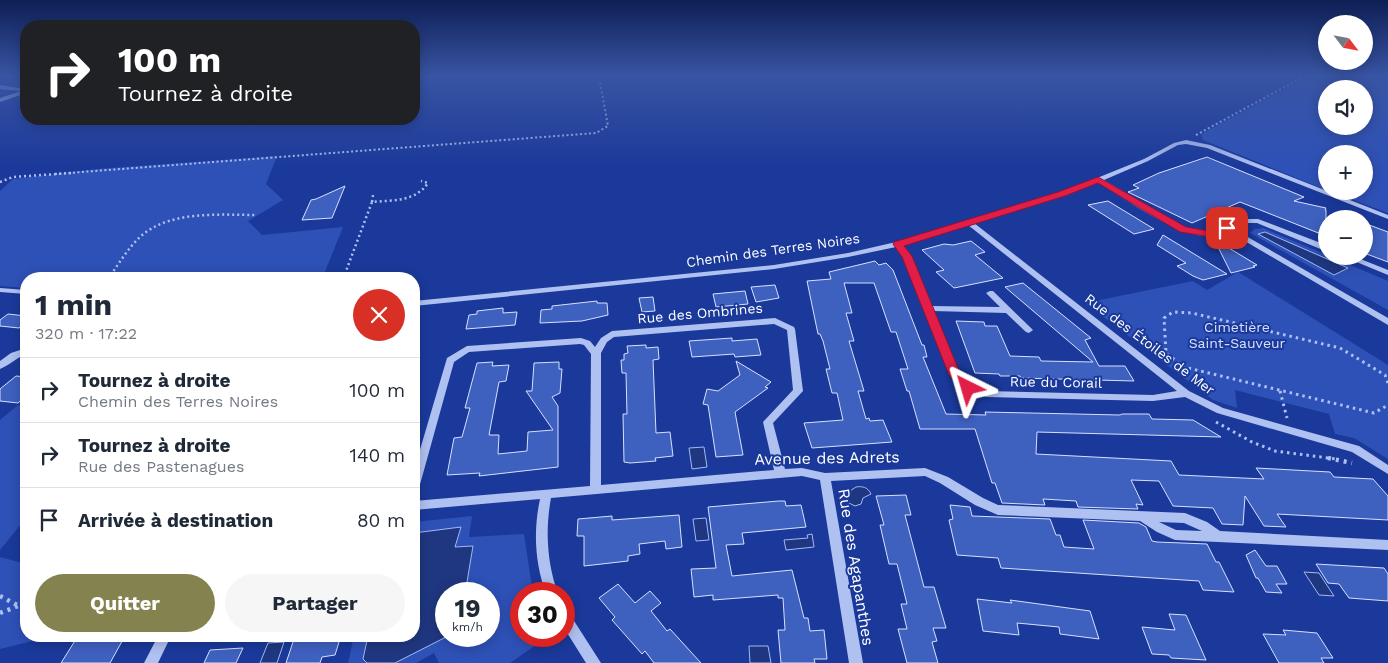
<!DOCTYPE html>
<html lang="fr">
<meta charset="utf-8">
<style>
:root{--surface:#fff;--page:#f6f6f7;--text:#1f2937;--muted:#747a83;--line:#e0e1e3;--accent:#848350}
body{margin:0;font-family:"Work Sans",sans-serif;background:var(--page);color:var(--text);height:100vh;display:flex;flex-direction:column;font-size:19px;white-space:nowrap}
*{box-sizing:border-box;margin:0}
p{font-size:16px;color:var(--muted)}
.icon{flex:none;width:28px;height:28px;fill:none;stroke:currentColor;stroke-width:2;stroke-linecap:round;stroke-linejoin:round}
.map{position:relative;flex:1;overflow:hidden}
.details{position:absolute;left:20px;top:272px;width:400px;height:370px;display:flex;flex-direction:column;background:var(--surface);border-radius:20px;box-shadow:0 2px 12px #0003}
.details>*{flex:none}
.hud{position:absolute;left:20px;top:20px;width:400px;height:105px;border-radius:20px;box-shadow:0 2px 12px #0003;background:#202124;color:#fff;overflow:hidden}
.needle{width:32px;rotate:122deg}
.controls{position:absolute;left:1318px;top:15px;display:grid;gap:10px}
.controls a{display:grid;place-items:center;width:55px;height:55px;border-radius:50%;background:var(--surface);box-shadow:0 2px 12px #0003;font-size:25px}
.speed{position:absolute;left:435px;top:582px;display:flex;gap:10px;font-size:25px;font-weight:700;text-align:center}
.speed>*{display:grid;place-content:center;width:65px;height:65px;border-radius:50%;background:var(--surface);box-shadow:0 2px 12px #0003;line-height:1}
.speed small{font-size:12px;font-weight:400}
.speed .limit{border:8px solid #d22;background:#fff;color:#111}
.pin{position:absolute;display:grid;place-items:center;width:42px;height:42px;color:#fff;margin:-21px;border-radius:10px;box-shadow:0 2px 8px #0006}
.me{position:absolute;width:55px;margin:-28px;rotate:320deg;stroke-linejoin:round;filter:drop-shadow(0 0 4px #0008)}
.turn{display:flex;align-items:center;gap:18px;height:105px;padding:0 15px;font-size:22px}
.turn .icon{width:65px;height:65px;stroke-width:2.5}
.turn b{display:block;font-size:35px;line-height:42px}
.round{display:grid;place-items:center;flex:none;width:52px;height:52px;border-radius:26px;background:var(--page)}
.overview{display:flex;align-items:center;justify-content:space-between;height:85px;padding:0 15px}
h1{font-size:30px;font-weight:700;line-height:38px}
.cta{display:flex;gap:10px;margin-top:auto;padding:10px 15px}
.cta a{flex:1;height:58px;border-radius:30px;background:var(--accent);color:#fff;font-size:20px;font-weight:700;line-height:58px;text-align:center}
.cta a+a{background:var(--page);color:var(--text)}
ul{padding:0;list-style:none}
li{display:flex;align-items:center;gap:15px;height:65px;padding:0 15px;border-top:1px solid var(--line)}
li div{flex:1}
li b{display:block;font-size:19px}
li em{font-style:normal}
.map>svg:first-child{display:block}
</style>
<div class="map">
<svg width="1388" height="663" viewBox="0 0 1388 663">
<rect width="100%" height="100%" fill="#1a399a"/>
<path fill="#2e51b7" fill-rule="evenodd" d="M1312 75H1388V213L1329 191H1364V154H1326V190L1203 140 1201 134ZM1326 89H1364V126H1326Z
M277 156 266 184 283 200 248 221 262 235 343 227 322 279H26V288L0 286V191L13 179 97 169Z
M1263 228 1388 281V310L1250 233 1255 229Z
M1238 272 1388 365V459L1354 438 1335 434 1329 414 1235 390 1237 408 1213 400 1085 303 1193 281 1207 290Z
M18 405 26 406V518L0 550V420Z
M472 516 469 537 524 534 533 594H521V636H538L539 643 510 663H439L434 653 416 663H348L354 636H414V522ZM446 594H489V636H446Z
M0 557 26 564V636H53L0 649Z"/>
<path fill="#1f3781" stroke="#a2b9f3" d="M1265 232 1348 268 1334 275 1258 234Z
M704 447 707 467 692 469 689 448Z
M856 487C862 486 868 487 871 494L863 498 861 504 855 506 847 502 846 499 850 491Z
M706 518 709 540 696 541 693 519Z
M461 527 455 547 473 546 465 594H446L448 636 395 663H367L363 659 368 636H414V533Z
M812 534 814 547 786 550 784 540 808 538 807 535Z
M1304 572 1319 573 1334 596 1319 595Z
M284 642 277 663H260L268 643Z
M749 646H768L771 663H750Z"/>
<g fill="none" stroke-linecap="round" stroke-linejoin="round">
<path stroke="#a2b9f3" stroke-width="3" d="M1287 75 1289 76"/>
</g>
<path fill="#3e60bf" stroke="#d7e0fc" d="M1207 157 1304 197 1294 201 1326 208 1325 210H1326V236L1240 202 1192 223 1128 192 1139 188 1133 185 1159 173Z
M345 186 332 218 302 220 311 200 316 199Z
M1108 201 1154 229 1134 234 1088 205Z
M1364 223 1388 232V262L1364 253Z
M1163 235 1227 274 1203 280 1193 276 1177 266 1186 263 1157 245Z
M1214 239 1257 265 1253 266 1255 267 1231 273Z
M971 241 985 252 975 255 1003 278 954 288 936 272 944 270 922 250 944 244 953 245Z
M875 261 879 265 886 263 893 270 922 345H924L927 357H923L946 414 986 415 985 412 1120 415 1122 414H1149L1152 419 1193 420 1221 437 1037 432 1036 454 1171 461 1179 475 1264 479 1256 468 1330 472 1334 477 1373 479 1388 496V520L1277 514 1286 527 1264 526 1245 496 1243 525 1222 524 1213 508 1173 506 1159 481 1131 480 1143 505 1136 504 1138 509 1078 507 1076 501 1043 499 1045 505 1002 503 995 483H992L975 429H920L909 391H907L900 369H908L896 332H891L874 283H844L852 313H846L854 341H849L864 391H858L866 419 869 418 870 421 883 420 892 442 812 448 804 423 843 420 837 393H832L826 369H830L823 341 820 334H818L807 281 831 279 829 272Z
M1023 283 1091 338 1085 340 1099 366H1125L1134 381 1021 378 1020 376H1000L999 374 975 373 956 321 984 322 985 326H997L1010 356 1039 357 1041 361 1093 362 1005 287Z
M775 285 779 298 756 302 751 287Z
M745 291 748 304 716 307 713 294Z
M653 297 655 311 642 312 639 298Z
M597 301V303H607L608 315 582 321 540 323 541 310 552 309V306Z
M503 308V313L517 312 515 325 466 329 469 315 477 314V311Z
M8 314 26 316V323L19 328 0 326V320Z
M732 338V341L757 339 761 355 735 357 734 354 692 357 689 341Z
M646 345V348L658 347 659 359 653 360 656 433 670 432 673 456 655 458 656 461 630 463 624 462 623 414H627L626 373H622L621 360H624V354L628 353 627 346Z
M736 361 771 382 765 387 768 388 735 412 743 455 716 457 708 405 703 404 707 389 718 391 740 375Z
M493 362 492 366 509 365 506 381 499 382 489 435H499L498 454 527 451 528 432 553 430 526 391H532L534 363 559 362V369H562L560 393 552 397 558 406V467L479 476 480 473 447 475 454 438 462 437 470 408H465L477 363Z
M16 376 26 377V396L18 403 0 401V389Z
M906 495 911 515H905L924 587H934L946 628H933L937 641 932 642 938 663H907L898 629H907L901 604H907L897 564H889L880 525H884L876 496Z
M779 501H785L786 506 801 505 806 527 742 533 744 544 726 545 732 576 792 570 804 618H808L810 631 824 630 827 659H814L815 663H781L778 630H785L783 598H778V595L713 600V595L694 597 691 569 716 568 708 507Z
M950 505 970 507 972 516 1050 519 1056 535H1060L1064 547 1094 549 1083 520 1139 523 1146 527 1152 541 1157 542 1207 544 1216 562H1219L1234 592 1203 590 1199 581 1001 568 998 558 957 555 949 520 953 519Z
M679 515 682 547 666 549 665 541 639 544 640 554 628 556V561L584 566V536H577L578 519 612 516V520Z
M1255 550 1266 566H1277L1287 584H1276L1282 593 1266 592 1258 578H1256L1246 555Z
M1316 564 1384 568 1388 574V601L1349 598 1339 584 1328 583Z
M618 584 635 603 650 591 661 603 651 611 667 631 670 629 701 663H654L645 651 642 654 612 620 615 617 599 598Z
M977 599 1012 603 1010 600 1090 611 1099 639 1060 634 1059 627 1017 623 1019 635 983 631Z
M1169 614 1186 615 1206 660 1171 658 1169 655 1152 654 1142 627 1175 630Z
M1283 630 1317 633 1333 658H1321L1324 663H1279L1263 634 1286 635Z
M78 636H125L110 663H61Z
M295 636H336V639H340L335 655 322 657 320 663H286Z
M243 648 236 663H204L210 650Z"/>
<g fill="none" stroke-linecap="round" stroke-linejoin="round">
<path stroke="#afc1f1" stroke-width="2" stroke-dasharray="2 2.5" stroke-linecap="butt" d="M1196 135 1307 75
M55 174 596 133 608 126 600 82"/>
<path stroke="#afc1f1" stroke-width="2.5" stroke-dasharray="2 3" stroke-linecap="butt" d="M0 182 13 177 71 173
M372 202 373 195
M108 279C118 265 128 248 141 236 171 210 220 215 257 215
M343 279 372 202C393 200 415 202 428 183L421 181"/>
<path stroke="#afc1f1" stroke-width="3" stroke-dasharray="2.5 4" stroke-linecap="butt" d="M1388 383 1385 375 1340 348 1192 313 1173 312 1164 318 1166 353 1184 367 1374 413 1388 405
M1280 391 1287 418
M1216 422 1252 442 1275 451 1336 459"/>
<path stroke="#afc1f1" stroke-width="4.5" stroke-dasharray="3 5" stroke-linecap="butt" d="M1328 458 1352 463
M0 596 19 606
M0 613 26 603"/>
<path fill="#afc1f1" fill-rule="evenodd" d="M0 85 26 89V93L0 102V98L21 91 0 89Z
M1186 140 1210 145 1388 215V219L1207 148 1186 144 1178 145 1148 161 1104 180 1179 224 1193 230 1210 232 1238 219H1258L1326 245V250H1323L1257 223H1242L1232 228 1388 318V325L1226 230C1221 232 1216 236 1211 236 1182 240 1124 198 1098 182L1064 195 974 223 1189 391 1223 408 1359 446 1388 465V474L1352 452 1217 413 1185 397 1153 401 987 397 965 390 950 375 903 256 896 247 848 257 774 269 414 306V301L774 265 848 253 896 242 1060 193 1144 159 1174 143ZM968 225 1177 391 1153 395 987 391 971 386 959 374 933 311 1006 313 1026 332 1029 333 1033 330 993 291H990L986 293 1000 307 931 306 911 256 903 245Z
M1342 256H1353L1388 270V275Z
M0 288 26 290V294L0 292Z
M775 318 794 327 795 329 803 391 773 423 785 469 802 468 825 473 925 468 948 477 983 498 998 505 1185 513 1207 522 1220 531 1388 540V550L1175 540 1157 532 1140 521 998 515 975 505 940 483 925 476 831 481 863 663H849L820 480 802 476 551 498C545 531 547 562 558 594H546C535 563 533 532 540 499L414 510V501L590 486 591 354 584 345 580 344 469 352 454 362 419 488 418 491 414 492V470L447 358 467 346 581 338 590 341 595 347 601 338 612 331ZM774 324 787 330 793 390 763 422 774 470 601 485V353L607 342 614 337ZM1159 522 1184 523 1202 531 1176 530Z
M26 348V354C16 358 10 365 0 369V361L11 353Z
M564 611 569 613 601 663H586L564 628Z
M158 636H171L158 663H144Z"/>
</g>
<linearGradient id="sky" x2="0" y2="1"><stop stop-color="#0e1f55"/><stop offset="0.45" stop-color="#3854a3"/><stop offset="1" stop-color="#3854a3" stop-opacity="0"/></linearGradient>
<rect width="1388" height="168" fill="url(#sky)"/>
<path fill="#e11d48" stroke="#92132f" d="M1098 177 1186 227 1210 231 1227 225 1232 228 1211 237 1180 232 1098 183 1065 196 904 246 912 256 960 373 974 388 968 393 964 391 949 375 902 257 893 244 894 242 1058 192Z"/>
<g text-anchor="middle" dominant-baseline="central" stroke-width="4" stroke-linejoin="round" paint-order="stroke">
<g font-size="14" fill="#fff" stroke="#1a399a">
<text transform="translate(773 250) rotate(-8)">Chemin des Terres Noires</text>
<text transform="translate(700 313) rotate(-5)">Rue des Ombrines</text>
<text transform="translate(1150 344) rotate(37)">Rue des Étoiles de Mer</text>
<text transform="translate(1056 382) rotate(1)">Rue du Corail</text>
</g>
<g font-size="14" fill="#d7e0fc" stroke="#1a399a">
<text x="1237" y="327">Cimetière<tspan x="1237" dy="16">Saint-Sauveur</tspan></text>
</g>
<g font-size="16" fill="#fff" stroke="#1a399a">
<text transform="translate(827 458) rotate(-1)">Avenue des Adrets</text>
<text transform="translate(856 567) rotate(81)">Rue des Agapanthes</text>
</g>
</g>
</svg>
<div class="controls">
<a><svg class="needle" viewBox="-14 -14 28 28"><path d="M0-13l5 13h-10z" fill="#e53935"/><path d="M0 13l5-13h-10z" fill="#747a83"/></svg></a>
<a><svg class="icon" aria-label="sound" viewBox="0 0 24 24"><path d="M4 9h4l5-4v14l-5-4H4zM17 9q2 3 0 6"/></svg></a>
<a>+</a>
<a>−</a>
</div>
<div class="speed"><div>19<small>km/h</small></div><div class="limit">30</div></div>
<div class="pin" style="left:1227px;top:228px;background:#d93025"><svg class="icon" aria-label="arrive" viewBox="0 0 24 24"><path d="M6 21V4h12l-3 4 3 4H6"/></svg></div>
<svg class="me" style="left:968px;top:388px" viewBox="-20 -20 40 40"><path d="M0-17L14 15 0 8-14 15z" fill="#e11d48" stroke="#fff" stroke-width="4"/></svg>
<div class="hud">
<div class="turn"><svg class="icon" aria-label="right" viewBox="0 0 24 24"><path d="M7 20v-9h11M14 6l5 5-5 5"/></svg><div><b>100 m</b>Tournez à droite</div></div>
</div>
<section class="details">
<div class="overview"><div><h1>1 min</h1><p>320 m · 17:22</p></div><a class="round" style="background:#d93025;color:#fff"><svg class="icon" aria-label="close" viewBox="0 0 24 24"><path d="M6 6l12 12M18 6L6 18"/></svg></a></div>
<ul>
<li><svg class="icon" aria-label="right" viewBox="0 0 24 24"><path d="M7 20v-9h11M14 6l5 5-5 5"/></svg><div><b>Tournez à droite</b><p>Chemin des Terres Noires</p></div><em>100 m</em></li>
<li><svg class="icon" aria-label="right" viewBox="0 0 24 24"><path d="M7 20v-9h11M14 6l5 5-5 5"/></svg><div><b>Tournez à droite</b><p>Rue des Pastenagues</p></div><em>140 m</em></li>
<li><svg class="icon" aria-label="arrive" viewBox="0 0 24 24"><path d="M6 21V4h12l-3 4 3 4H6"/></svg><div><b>Arrivée à destination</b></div><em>80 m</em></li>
</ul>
<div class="cta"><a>Quitter</a><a>Partager</a></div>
</section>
</div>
